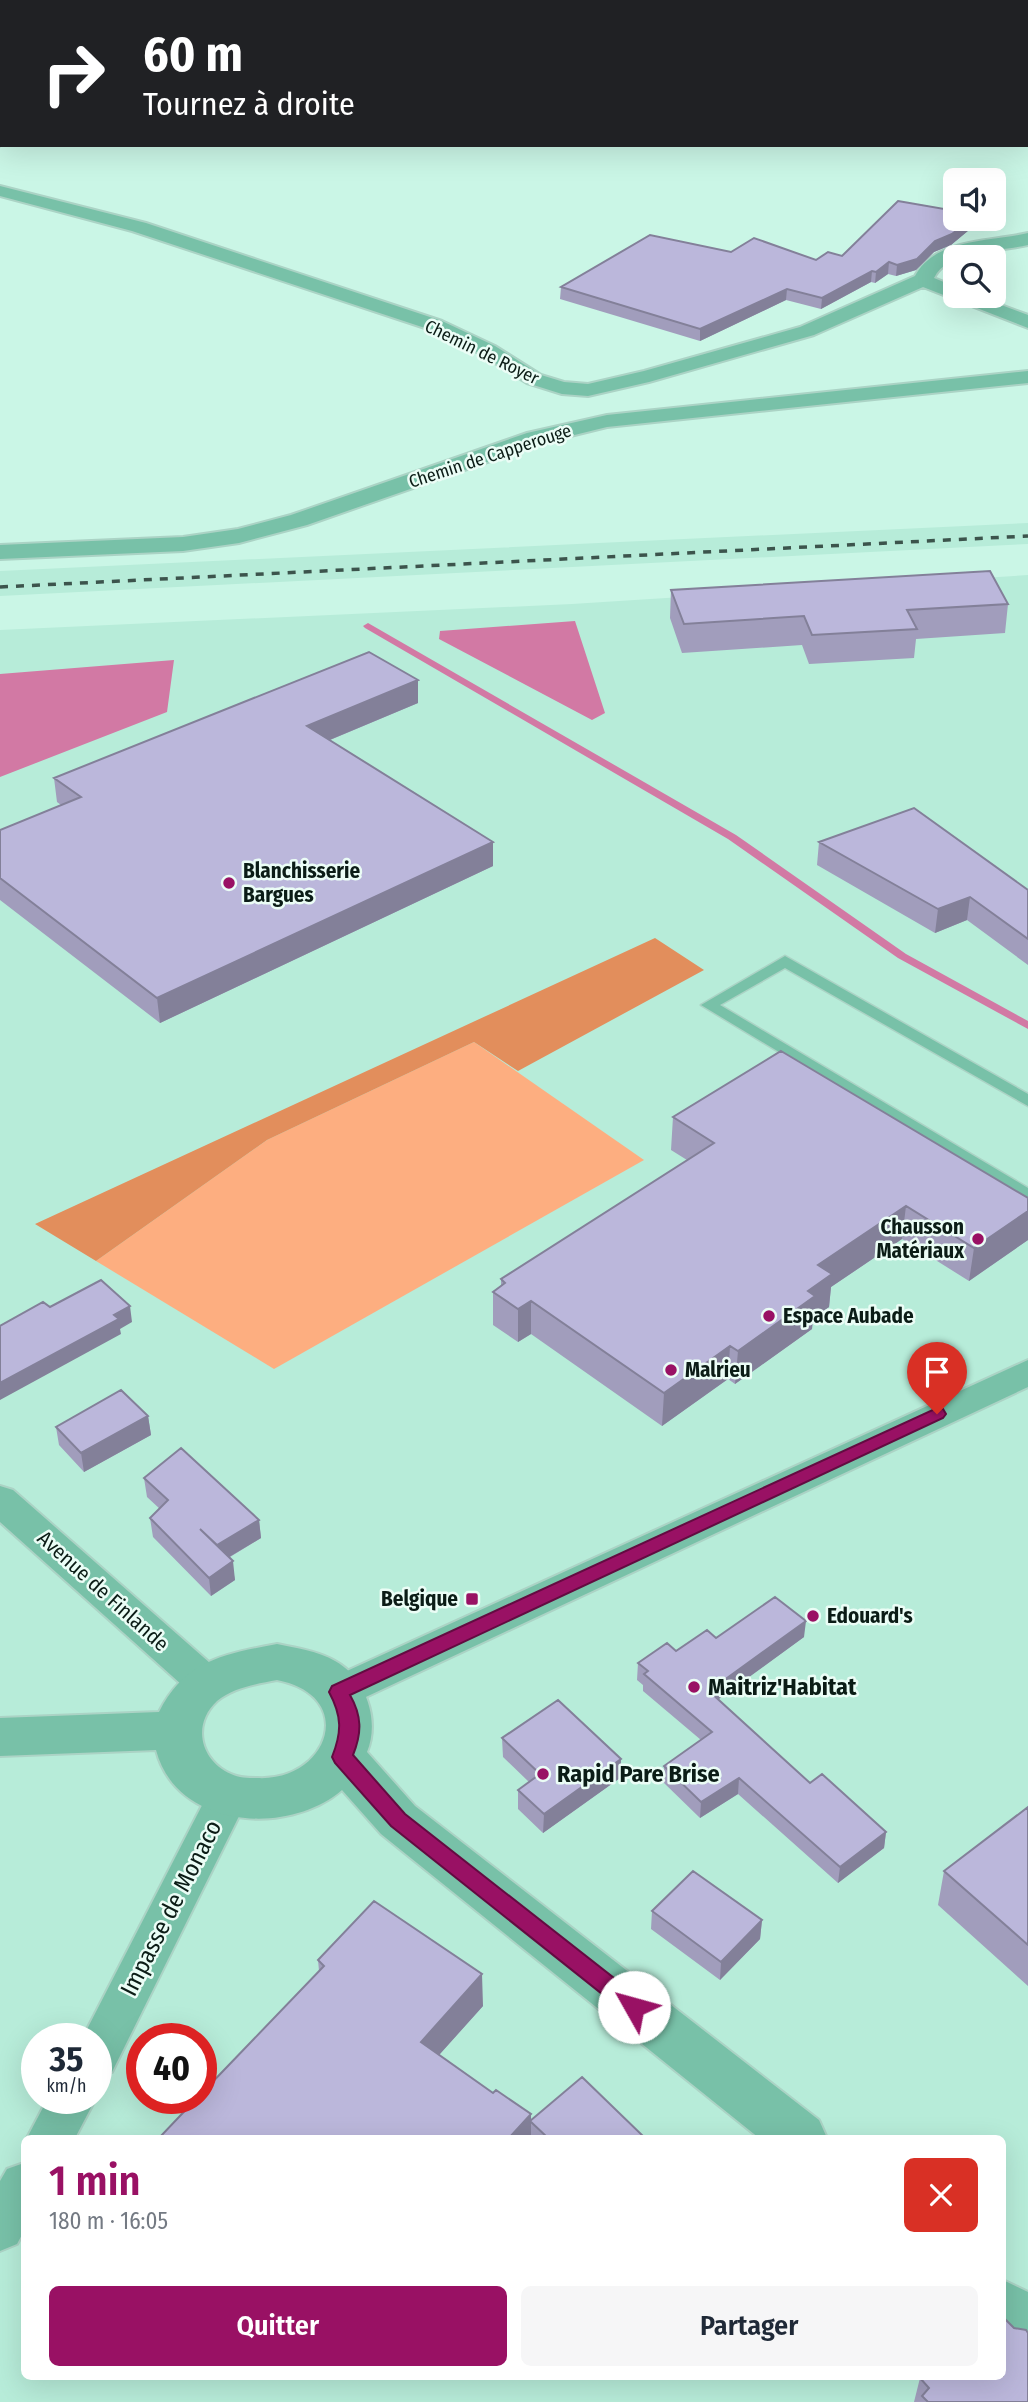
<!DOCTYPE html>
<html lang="fr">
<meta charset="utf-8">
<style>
:root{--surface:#fff;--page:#f6f6f7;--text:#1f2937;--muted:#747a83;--accent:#991164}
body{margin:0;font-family:"Fira Sans Condensed",sans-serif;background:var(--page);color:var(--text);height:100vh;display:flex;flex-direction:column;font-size:26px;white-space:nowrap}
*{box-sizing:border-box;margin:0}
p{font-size:23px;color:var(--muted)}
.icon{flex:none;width:38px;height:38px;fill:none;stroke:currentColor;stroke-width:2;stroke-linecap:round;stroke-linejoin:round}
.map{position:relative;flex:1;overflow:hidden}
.side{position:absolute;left:21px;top:2135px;width:985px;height:245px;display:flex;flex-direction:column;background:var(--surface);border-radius:10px;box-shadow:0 7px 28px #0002}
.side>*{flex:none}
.banner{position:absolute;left:0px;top:0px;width:1029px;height:147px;box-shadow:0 7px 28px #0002;background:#202124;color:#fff;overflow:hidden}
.tools{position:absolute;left:943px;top:168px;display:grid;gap:14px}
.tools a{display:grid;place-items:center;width:63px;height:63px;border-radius:10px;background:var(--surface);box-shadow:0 7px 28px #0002;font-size:35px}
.speed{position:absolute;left:21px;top:2023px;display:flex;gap:14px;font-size:35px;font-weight:700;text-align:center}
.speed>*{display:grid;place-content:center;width:91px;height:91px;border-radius:50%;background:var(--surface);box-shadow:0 7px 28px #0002;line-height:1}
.speed small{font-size:18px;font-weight:400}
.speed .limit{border:10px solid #d22;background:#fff;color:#111}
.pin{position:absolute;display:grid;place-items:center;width:60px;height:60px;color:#fff;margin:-72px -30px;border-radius:50% 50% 50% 0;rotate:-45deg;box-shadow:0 0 7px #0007}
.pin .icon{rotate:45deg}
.me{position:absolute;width:77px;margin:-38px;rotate:308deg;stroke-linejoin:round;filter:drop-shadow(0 0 5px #0008)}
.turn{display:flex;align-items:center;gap:24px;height:147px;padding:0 28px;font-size:32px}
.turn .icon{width:91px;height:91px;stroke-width:2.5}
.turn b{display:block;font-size:49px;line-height:60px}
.round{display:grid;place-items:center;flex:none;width:74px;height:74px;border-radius:10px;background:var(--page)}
.overview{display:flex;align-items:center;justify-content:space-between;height:119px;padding:0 28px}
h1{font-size:42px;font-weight:600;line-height:52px;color:var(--accent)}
.action{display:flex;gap:14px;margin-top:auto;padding:14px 28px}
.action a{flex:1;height:80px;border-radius:10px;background:var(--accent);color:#fff;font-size:28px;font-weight:600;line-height:80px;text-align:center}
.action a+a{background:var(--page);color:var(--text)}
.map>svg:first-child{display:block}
</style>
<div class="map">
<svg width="1028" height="2402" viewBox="0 0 1028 2402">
<rect width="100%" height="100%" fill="#caf6e6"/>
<path fill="#b7ecd9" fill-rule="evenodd" d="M1028 523V544L0 596V571Z
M1028 575V2402H0V630L572 604ZM37 2039H96V2098H37ZM142 2039H201V2098H142ZM24 2138H1003V2376H24Z"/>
<path fill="#fdae80" d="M474 1042 644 1160 274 1369 96 1261 267 1140Z"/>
<path fill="#e28e5c" d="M655 938 704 970 518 1071 474 1042 267 1140 96 1261 35 1224Z"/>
<path fill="#d279a4" d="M575 621 605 713 592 720 439 639 440 631Z
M174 660 167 712 0 777V674Z"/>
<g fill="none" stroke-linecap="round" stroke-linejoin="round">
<path fill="#d279a4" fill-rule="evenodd" d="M368 623 736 835 906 954 1028 1021V1029L898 958 728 839 365 628 363 626Z"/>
<defs>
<path id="service" d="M2 139V145L0 146V140Z
M785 956 1028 1094V1106L785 968 720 1005 1028 1188V1202L701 1005Z"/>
<path id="minor" d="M722 0H749L750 2H724Z
M1027 36H1028V46H1027Z
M0 186 146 223 442 321 495 346 541 375 564 382 588 384 644 371 800 327 915 276C935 238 991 242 1028 233V245C999 252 947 250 934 278L956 287V296H977L1028 315V328L923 287 814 335 649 382 588 396 562 394 527 383 481 354 428 329 132 231 0 196Z
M1028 371V383L607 427 542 443 307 525 239 543 183 551 0 559V545L183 537 238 529 291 515 527 433 607 415Z
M1028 1360V1387L353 1703 339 1708 325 1703 319 1692 325 1681Z
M0 1486 13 1490 219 1671 225 1682 219 1693 205 1698 191 1693 0 1522Z
M228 1779 243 1784 249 1796 112 2072 96 2078V2039H82L213 1784Z
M48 2098H96L75 2138H27Z
M24 2163V2231L17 2244 0 2251V2181L7 2169Z"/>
<path id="tertiary" d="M277 1644C296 1648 318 1651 335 1661 366 1678 380 1720 367 1752L415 1806 819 2120 827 2138H759L381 1834 342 1790C287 1837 176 1828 156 1750L0 1756V1718L159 1712C185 1660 225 1654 277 1644ZM277 1680C359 1696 328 1782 257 1778 248 1778 239 1778 231 1774 201 1761 191 1725 217 1701 234 1687 257 1684 277 1680Z
M1003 2280 1028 2292V2357L1003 2345Z"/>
</defs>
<use href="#service" stroke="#abd3c5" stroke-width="3"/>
<use href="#minor" stroke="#abd3c5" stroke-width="4"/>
<use href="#tertiary" stroke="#abd3c5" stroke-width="4"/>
<use href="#service" fill="#78c1a8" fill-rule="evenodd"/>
<use href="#minor" fill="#78c1a8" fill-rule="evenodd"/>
<use href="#tertiary" fill="#78c1a8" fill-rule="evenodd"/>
<path stroke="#3c544c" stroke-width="3.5" stroke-dasharray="8 8" stroke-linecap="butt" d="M0 587 1028 536"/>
</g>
<path fill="#a19dbc" d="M956 219H975V225L951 245 934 252 916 270 896 276 888 274 875 283 871 282 821 309 786 300 700 341 560 299 561 287 731 252 816 260 842 256Z
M671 590 1008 604 1005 633 916 639 914 658 809 664 802 645 682 653 670 618Z
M418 680V703L330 740 493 842V866L160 1023 0 900V830L61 805 57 802 54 778Z
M819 842 1028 890V965L967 920 935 933 817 865Z
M673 1117 1028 1198V1240L969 1281 902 1239 831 1287 829 1307 813 1318 812 1329 735 1384 728 1379 662 1426 531 1334 518 1342 493 1325V1292L501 1286V1279L687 1160 671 1150Z
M148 1416 151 1435 84 1472 59 1445 56 1427Z
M144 1478 259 1520 261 1538 230 1557 235 1580 211 1596 153 1537 150 1518 160 1509 147 1497Z
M804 1637 718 1699 810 1783 886 1832 884 1848 838 1883 738 1794 700 1818 663 1782 664 1766 701 1740 643 1691V1685L637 1680 638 1663 716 1638Z
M502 1738 621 1759 620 1778 543 1833 518 1809V1790L529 1782 503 1757Z
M1028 1807V1986L938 1905 944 1871Z
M652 1911 762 1920 760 1939 720 1980 651 1929Z
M318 1960 483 2006 439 2055 531 2120 645 2138H159L319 1971Z
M1014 2328 1028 2402H914L920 2378Z"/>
<path fill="#838099" d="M971 219H975V225L951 245 934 252 916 270 896 276 897 265Z
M889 262 888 274 875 283 876 272Z
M872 271 871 282 821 309 822 298Z
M787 289 786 300 700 341V329Z
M418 680V703L308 749 307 726Z
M493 842V866L160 1023 157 998Z
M970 897 967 920 935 933 938 909Z
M906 1206 902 1239 831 1287 829 1307 813 1318 812 1329 735 1384 738 1351 808 1291 818 1265Z
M1028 1211V1240L969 1281 974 1248Z
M531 1301V1334L518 1342V1309Z
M130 1306 132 1322 120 1329 121 1334 0 1400V1383Z
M730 1346 728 1379 662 1426 664 1393Z
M148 1416 151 1435 84 1472 81 1453Z
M259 1520 261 1538 219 1563 217 1545Z
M233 1561 235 1580 211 1596 209 1578Z
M806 1621 804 1637 708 1707 709 1691Z
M621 1759 620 1778 543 1833 544 1814Z
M739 1778 738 1794 700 1818 701 1802Z
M886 1832 884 1848 838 1883 840 1867Z
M762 1920 760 1939 720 1980 721 1962Z
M482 1974 483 2006 422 2074 421 2042Z
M531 2114V2138H509Z"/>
<path fill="#bbb7db" stroke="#838099" stroke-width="2" d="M898 201 956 211V219H971L952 234 935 241 917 259 897 265 889 262 876 272 872 271 822 298 787 289 700 329 561 287 650 235 731 252 754 238 816 260 828 252 842 256Z
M990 571 1008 604 907 610 917 629 812 635 804 616 684 624 671 590Z
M369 652 418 680 307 726 493 842 157 998 0 878V830L81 797 54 778Z
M914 808 1028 890V939L970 897 938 909 819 842Z
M781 1051 1028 1198V1211L974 1248 906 1206 818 1265 832 1274 808 1291 815 1296 738 1351 730 1346 664 1393 531 1301 518 1309 493 1292 505 1283 501 1279 714 1143 673 1117Z
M101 1280 130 1306 114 1315 119 1319 0 1383V1326L43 1302 50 1307Z
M121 1390 148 1416 81 1453 56 1427Z
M181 1448 259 1520 217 1545 200 1529 233 1561 209 1578 150 1518 168 1500 144 1478Z
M775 1597 806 1621 709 1691 810 1783 822 1774 886 1832 840 1867 739 1778 701 1802 664 1766 712 1732 644 1674 648 1671 638 1663 667 1643 676 1651 707 1630 716 1638Z
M558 1700 621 1759 544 1814 518 1790 540 1774 502 1738Z
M1028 1807V1945L944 1871Z
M693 1871 762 1920 721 1962 652 1911Z
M374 1901 482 1974 421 2042 493 2093 496 2090 531 2114 509 2138H159L197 2098H201V2094L324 1966 318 1960Z
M582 2077 645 2138H548L530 2121Z
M1003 2317 1014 2328 1026 2330 1028 2333V2402H928L922 2396 929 2388 920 2378 921 2376H1003Z"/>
<path fill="#991164" stroke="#630b41" stroke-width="2" d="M937 1408 943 1409 946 1414 943 1418 350 1695C362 1716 362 1733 353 1755L405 1814 642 2000 645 2007 642 2013 634 2016 626 2013 391 1826 335 1763 332 1757C342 1732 342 1716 329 1692L332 1686Z"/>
<g fill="#991164" stroke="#ebfdf6" stroke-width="2.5">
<circle cx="229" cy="883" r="7"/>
<circle cx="978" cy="1239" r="7"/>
<circle cx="769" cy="1316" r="7"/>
<circle cx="671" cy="1370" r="7"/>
<rect x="465" y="1592" width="14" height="14" rx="3.5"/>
<circle cx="813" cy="1616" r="7"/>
<circle cx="694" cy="1687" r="7"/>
<circle cx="543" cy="1774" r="7"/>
</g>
<g text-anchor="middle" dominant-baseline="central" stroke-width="5" stroke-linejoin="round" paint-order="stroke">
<g font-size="18" fill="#0b1c16" stroke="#ebfdf6">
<text transform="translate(482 352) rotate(26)">Chemin de Royer</text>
<text transform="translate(490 456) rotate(-18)">Chemin de Capperouge</text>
</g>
<g font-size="21" font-weight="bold" fill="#0b1c16" stroke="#ebfdf6" text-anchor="start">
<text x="243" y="871">Blanchisserie<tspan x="243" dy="24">Bargues</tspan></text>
<text x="964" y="1227" text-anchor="end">Chausson<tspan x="964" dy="24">Matériaux</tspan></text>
<text x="783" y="1316">Espace Aubade</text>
<text x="685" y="1370">Malrieu</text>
<text x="458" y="1599" text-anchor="end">Belgique</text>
<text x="827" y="1616">Edouard's</text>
</g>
<g font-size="21" fill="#0b1c16" stroke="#ebfdf6">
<text transform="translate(103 1591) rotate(42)">Avenue de Finlande</text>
</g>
<g font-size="24" font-weight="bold" fill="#0b1c16" stroke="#ebfdf6" text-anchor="start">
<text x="708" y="1687">Maitriz'Habitat</text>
<text x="557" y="1774">Rapid Pare Brise</text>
</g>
<g font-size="24" fill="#0b1c16" stroke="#ebfdf6">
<text transform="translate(171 1908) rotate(-63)">Impasse de Monaco</text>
</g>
</g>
</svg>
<div class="tools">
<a><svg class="icon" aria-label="sound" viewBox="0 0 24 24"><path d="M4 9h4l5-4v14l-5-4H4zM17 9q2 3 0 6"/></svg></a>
<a><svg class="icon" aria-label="search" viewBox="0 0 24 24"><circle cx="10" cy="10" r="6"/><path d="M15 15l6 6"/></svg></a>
</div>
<div class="speed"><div>35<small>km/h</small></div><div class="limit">40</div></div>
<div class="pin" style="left:937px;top:1414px;background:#d93025"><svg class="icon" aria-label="arrive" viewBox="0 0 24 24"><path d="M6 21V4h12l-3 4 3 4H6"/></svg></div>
<svg class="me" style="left:634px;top:2007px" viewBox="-20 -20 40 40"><circle r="19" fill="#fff"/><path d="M0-13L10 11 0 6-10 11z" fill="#991164"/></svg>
<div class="banner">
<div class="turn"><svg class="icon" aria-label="right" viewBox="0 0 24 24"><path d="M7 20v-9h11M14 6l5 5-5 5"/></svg><div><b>60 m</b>Tournez à droite</div></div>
</div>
<section class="side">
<div class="overview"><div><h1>1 min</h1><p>180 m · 16:05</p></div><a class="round" style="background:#d93025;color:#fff"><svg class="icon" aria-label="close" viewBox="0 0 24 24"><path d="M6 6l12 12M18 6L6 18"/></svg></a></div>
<div class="action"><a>Quitter</a><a>Partager</a></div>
</section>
</div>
